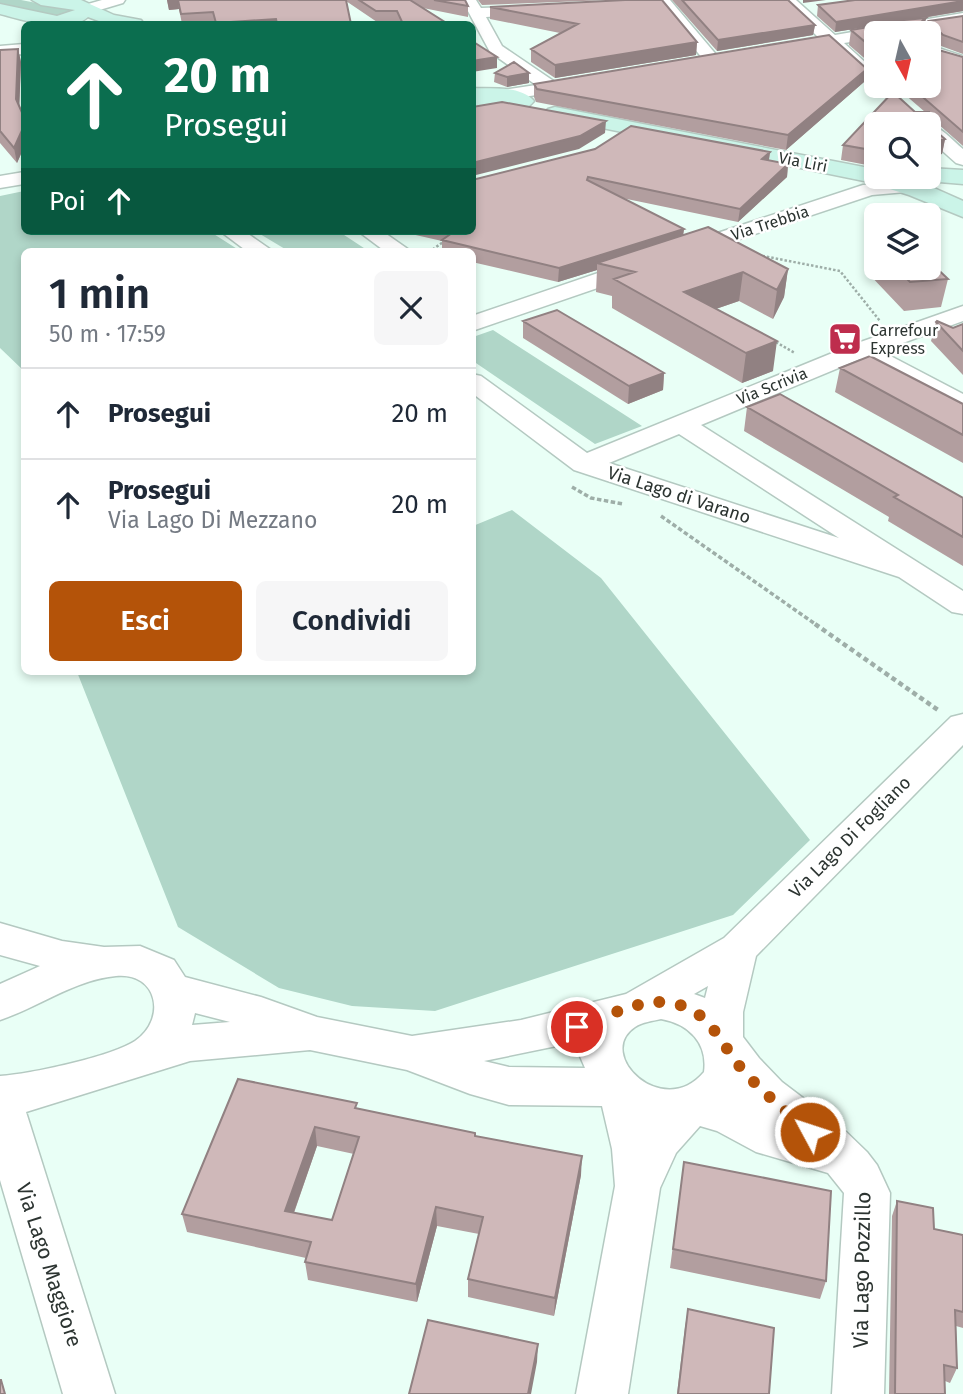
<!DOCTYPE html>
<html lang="it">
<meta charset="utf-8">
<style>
:root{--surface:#fff;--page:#f6f6f7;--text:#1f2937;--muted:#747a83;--line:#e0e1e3;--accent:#b45309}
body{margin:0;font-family:"Fira Sans",sans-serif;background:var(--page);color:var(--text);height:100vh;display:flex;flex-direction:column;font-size:26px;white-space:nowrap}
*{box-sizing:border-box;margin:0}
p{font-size:23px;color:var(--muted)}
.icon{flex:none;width:38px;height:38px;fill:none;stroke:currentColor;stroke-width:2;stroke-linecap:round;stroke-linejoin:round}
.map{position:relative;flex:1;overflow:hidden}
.sheet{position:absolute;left:21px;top:248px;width:455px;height:427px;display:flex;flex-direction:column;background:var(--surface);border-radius:10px;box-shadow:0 4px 10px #0003}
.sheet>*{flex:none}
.hud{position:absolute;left:21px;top:21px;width:455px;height:214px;border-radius:10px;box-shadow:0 4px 10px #0003;background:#0b6e4f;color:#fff;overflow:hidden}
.needle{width:46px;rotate:172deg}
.tools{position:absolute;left:864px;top:21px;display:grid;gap:14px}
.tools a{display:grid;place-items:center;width:77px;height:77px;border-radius:10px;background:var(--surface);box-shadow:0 4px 10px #0003;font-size:35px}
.pin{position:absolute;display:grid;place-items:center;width:60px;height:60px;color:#fff;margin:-30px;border:4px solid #fff;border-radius:50%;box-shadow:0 2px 7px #0007}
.me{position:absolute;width:77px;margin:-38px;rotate:310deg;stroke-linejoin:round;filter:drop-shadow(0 0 5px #0008)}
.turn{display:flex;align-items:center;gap:24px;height:147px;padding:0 28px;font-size:32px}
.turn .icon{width:91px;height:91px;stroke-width:2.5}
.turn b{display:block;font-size:49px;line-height:60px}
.then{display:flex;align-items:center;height:66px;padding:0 28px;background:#0003;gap:14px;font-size:26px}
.round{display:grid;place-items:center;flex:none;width:74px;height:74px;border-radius:10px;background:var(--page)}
.summary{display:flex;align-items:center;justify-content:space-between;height:119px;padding:0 28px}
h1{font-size:42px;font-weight:600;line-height:52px}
.cta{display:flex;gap:14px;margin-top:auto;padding:14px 28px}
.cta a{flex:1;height:80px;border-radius:10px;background:var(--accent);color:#fff;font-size:28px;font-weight:600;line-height:80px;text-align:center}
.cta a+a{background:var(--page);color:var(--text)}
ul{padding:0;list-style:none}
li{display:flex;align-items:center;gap:21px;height:91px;padding:0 28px;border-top:2px solid var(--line)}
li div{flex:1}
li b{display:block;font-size:26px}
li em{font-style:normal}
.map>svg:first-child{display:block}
</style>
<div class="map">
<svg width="963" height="1394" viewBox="0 0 963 1394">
<rect width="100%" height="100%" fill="#e9fff6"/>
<path fill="#b0d6c8" d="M0 0H21L73 10C52 26 23 7 0 3Z
M24 191V231H209L242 252H24V371L0 348V196Z
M255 231H338L370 252H290Z
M493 330 642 426 595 444 473 361V337Z
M512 510 601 578 810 840 733 915 435 1011 352 1006 279 988 178 927 77 672H472L473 526Z"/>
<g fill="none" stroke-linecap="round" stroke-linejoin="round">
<defs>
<path id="minor" d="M102 0H125L123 3 86 14 78 9 81 6Z
M462 0H476L481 8 541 6 544 9 536 14 486 17 502 46 555 82 578 79 587 84 584 88 503 100 497 99 494 95 497 91 536 85 490 52Z
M655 0H670L719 58 721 61 719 64H707Z
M780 0H796L835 35 963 13V23L902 33H877V38L844 43 877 73V86H882H871L828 46 783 51 781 48 783 45 819 38Z
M24 44V54L0 56V46Z
M929 45 963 56V67L929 56Z
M926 124C940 125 952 140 963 149V165L956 163 929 139V124Z
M24 172V184L0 188V176Z
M910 181 917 183 920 187 917 191 872 195 683 258 675 257 672 252 675 247 863 185Z
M220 231H244L274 252H248Z
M358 231H382L412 252H386Z
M639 259 647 261 650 266 647 271 472 331V316Z
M963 306V321L881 351 963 394V412L860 359 701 425 963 591V614L952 612 899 577 574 470 472 393V374L481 376 587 453 852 345ZM679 434 839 538 609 463Z
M963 714V745L756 956 743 1012V1037L759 1058 782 1082 840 1126 867 1152 877 1165 890 1193 884 1394H832L844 1193 828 1173 756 1152 717 1131 700 1126 676 1153 660 1188 628 1394H576L615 1186 612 1149 602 1106 509 1105 470 1094 407 1070 310 1050 190 1061 26 1112 115 1394H63L0 1180V1076C30 1074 110 1057 135 1041 167 1019 158 972 116 976 74 980 39 1007 0 1020V984L40 966 0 955V923L62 941 104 947 140 946 174 960 185 977 261 997 317 1017 412 1036 521 1020 626 994 724 938 951 717ZM708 986 705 998 694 994ZM195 1013 230 1022 192 1025ZM661 1019C689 1024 708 1043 704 1072 663 1121 594 1054 635 1027 642 1022 653 1021 661 1019ZM581 1041 579 1054 585 1068 509 1067 484 1061Z"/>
<path id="secondary" d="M32 0H81L114 15 141 20 144 24H107L88 17C68 35 23 20 0 14V4L57 16 75 10 41 5Z
M472 88C491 89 521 85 534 101 521 118 491 111 472 109Z
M555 107 869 168 877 170V177H929V168L963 170V184L927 181 925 184 963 201V217L909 195 864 181 548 117 545 113 548 109Z"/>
</defs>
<use href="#minor" stroke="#b4c9c1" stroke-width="3"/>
<use href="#secondary" stroke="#b4c9c1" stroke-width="3"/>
<path stroke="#9eaea8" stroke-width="2.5" stroke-dasharray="2.5 2" stroke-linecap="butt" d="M429 252 446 240
M758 255 840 271 880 321
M772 340 795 353"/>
<path stroke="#9eaea8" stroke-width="3.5" stroke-dasharray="4.5 2.5" stroke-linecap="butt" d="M572 487 591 498 623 504
M661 516 818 626"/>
<path stroke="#9eaea8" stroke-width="4.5" stroke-dasharray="5 3.5" stroke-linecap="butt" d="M815 624 938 710"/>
<use href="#minor" fill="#fff" fill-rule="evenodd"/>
<use href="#secondary" fill="#cbf4e8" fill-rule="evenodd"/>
</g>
<path fill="#b29e9f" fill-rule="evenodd" d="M167 0H465L468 6V17L423 8 448 24H399L398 21 377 22 346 1 351 24H215V23L182 24 179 9 169 10Z
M478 0H608L482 5Z
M672 0H788L815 25 813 35 717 51Z
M963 0V11L918 19 926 18 923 32 877 33V69L849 45 851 30 880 25 835 32 817 16 818 5Z
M490 7 697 42 696 55 555 78 531 62V49L560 33 490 19Z
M963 16V54L941 46 927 31 929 21Z
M18 49 21 62 19 106 24 117V147L17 163 0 143V50Z
M935 49 963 57V146L929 116 930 126 945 139 942 154 929 157V124H877V167L841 160 843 145 893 92 915 112H925L903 93 904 86H929V55Z
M495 73H529V83L507 87 494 82Z
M864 82 786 150 536 102 534 97V84Z
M770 152 769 160 788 164 787 177 738 222 622 198 684 229 683 235 788 269 784 297 773 319 739 301 716 309 773 371 742 383 612 308V296L596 292 597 270 558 282 472 262V252H442V241L398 231H472V180Z
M877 243V268H929L948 279 941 307 904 311 867 272 872 244Z
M523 321 664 373 663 390 628 404 523 338Z
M936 322 953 328 963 324V375L931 341Z
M840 368 963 404V463L835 392Z
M747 407 963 498V566L888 521 889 517 744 431Z
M238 1079 357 1109 475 1133V1136L581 1175 554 1316 468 1297V1279L479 1234 437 1226 417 1302 308 1280 305 1262 306 1258 187 1232 182 1214ZM317 1146 354 1154 332 1220 294 1213Z
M684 1162 826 1281 820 1299 670 1268Z
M897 1201 934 1229 963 1235V1328L956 1326 957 1368 950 1383 945 1381V1394H889L892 1216Z
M688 1309 769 1394H677L685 1327Z"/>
<path fill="#918182" d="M167 0H178L179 9 169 10Z
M803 0H826L803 3Z
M963 1V11L835 32 836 22Z
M926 18 923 32 921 33H907Z
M276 19 277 24H216V23Z
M815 25 813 35 717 51 718 40Z
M697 42 696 55 555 78V65Z
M18 49 21 62 19 114 16 99Z
M497 57V68L472 72V61Z
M867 69 864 82 786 150 788 135Z
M529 73V83L507 87V77Z
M606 121 605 133 579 149 472 176V163Z
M24 126V147L17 163 14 148Z
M945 139 942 154 929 157V144Z
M770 152 768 165 762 159Z
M788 164 787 177 738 222 740 209Z
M684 229 682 243 597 263V270L558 282 559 268Z
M788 269 784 297 773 319 777 290Z
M743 272 739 301 686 319 684 292Z
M777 341 773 371 742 383 746 353Z
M664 373 663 390 628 404 629 386Z
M315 1127 317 1146 288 1229 285 1211Z
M582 1156 581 1175 554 1316 555 1298Z
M436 1207 437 1226 417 1302 416 1284Z
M538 1344 537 1362 531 1394H528Z"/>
<path fill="#cfb8b9" stroke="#918182" stroke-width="2" fill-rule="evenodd" d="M178 0H346L351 24H277L276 19 216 23 213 12 181 14Z
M359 0H410L448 24H403L397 11H376Z
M434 0H465L468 6Z
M625 0H662L697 42 555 65 531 49 578 24 490 7Z
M682 0H788L815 25 718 40Z
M855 0H963V1L836 22 818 5Z
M963 16V42L943 35 929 21Z
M926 18 907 33H877V52L851 30 880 25 882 22Z
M829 35 867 69 788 135 537 89 534 84Z
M472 41 497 57 472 61Z
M18 49 16 99 24 117V126L14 148 0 131V50Z
M935 49 963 57V132L910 86H929V55Z
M514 62 529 73 507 77 495 73Z
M893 92 915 112H929L930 126 945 139 929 144V124H877V151L843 145Z
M502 102 606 121 580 136 472 163V107Z
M631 126 770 152 762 159 788 164 740 209 588 177 587 180 684 229 559 268 442 240 455 231H472V180L595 149Z
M708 227 788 269 777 290 743 272 684 292 777 341 746 353 614 279 635 272 597 263Z
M929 261 948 279 910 282 896 268H929Z
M557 310 664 373 629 386 523 321Z
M937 321 953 328 963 324V351L936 322Z
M870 356 963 404V435L840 368Z
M780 394 963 498V537L894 497 898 495 747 407Z
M238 1079 357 1103 355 1108 475 1133V1136L582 1156 555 1298 468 1279 483 1217 436 1207 416 1284 305 1262 311 1242 182 1214ZM315 1127 359 1137 332 1220 285 1211Z
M684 1162 831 1191 826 1281 673 1249Z
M897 1201 933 1208 934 1229 963 1235V1312L955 1310 957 1368 944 1365 945 1394H895Z
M688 1309 774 1328 769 1394H678Z
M428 1320 538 1344 528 1394H409Z
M0 1380H1L5 1394H0Z"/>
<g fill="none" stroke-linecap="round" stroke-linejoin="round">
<path stroke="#b45309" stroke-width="12" stroke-dasharray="0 21.6" d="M577 1027C603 1018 633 1002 660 1002 710 1003 718 1043 746 1074 766 1095 788 1113 810 1132"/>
</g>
<defs>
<symbol id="supermarket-square" viewBox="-11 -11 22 22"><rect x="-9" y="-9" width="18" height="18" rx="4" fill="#be2d4d" stroke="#fff"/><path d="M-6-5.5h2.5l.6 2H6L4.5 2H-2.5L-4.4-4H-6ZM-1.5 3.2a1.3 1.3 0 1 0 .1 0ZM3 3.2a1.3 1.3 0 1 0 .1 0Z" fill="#fff"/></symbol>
</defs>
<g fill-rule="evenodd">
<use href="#supermarket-square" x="826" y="320" width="38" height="38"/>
</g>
<g text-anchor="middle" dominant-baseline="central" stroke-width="5" stroke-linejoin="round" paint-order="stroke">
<g font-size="16" fill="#2c3431" stroke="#fff">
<text transform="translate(803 162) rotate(11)">Via Liri</text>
<text transform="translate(770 223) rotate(-18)">Via Trebbia</text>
<text transform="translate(772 386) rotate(-22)">Via Scrivia</text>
</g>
<g font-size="16" fill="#2c3431" stroke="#fff" text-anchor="start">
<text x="870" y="330">Carrefour<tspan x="870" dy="18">Express</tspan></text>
</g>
<g font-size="18" fill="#2c3431" stroke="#fff">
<text transform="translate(679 495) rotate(18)">Via Lago di Varano</text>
<text transform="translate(850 837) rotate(-45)">Via Lago Di Fogliano</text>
</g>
<g font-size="21" fill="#2c3431" stroke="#fff">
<text transform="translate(49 1265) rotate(72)">Via Lago Maggiore</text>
<text transform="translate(862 1270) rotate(-89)">Via Lago Pozzillo</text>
</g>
</g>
</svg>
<div class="tools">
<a><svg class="needle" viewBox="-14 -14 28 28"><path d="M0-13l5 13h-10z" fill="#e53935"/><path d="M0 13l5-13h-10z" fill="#747a83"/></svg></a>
<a><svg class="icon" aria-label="search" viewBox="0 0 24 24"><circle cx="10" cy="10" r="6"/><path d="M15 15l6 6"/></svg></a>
<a><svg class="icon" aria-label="layers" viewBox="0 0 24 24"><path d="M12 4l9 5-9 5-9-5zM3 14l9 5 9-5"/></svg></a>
</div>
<div class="pin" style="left:577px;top:1027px;background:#d93025"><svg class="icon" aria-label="arrive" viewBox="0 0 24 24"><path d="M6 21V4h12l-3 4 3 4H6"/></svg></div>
<svg class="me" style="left:810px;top:1132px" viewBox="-20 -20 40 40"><circle r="17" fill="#b45309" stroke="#fff" stroke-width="3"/><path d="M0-11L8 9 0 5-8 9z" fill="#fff"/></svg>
<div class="hud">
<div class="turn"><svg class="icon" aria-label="ahead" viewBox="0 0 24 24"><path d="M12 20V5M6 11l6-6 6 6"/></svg><div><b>20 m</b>Prosegui</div></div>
<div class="then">Poi<svg class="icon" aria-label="ahead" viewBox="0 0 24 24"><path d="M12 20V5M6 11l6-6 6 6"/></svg></div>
</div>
<section class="sheet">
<div class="summary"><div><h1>1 min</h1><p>50 m · 17:59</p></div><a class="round"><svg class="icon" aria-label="close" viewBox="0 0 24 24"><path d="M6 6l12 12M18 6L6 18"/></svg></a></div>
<ul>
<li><svg class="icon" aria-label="ahead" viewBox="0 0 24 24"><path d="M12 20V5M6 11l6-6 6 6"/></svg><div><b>Prosegui</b></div><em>20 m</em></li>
<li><svg class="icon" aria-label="ahead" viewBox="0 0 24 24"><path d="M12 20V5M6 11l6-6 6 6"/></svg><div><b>Prosegui</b><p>Via Lago Di Mezzano</p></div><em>20 m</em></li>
</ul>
<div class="cta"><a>Esci</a><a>Condividi</a></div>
</section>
</div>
